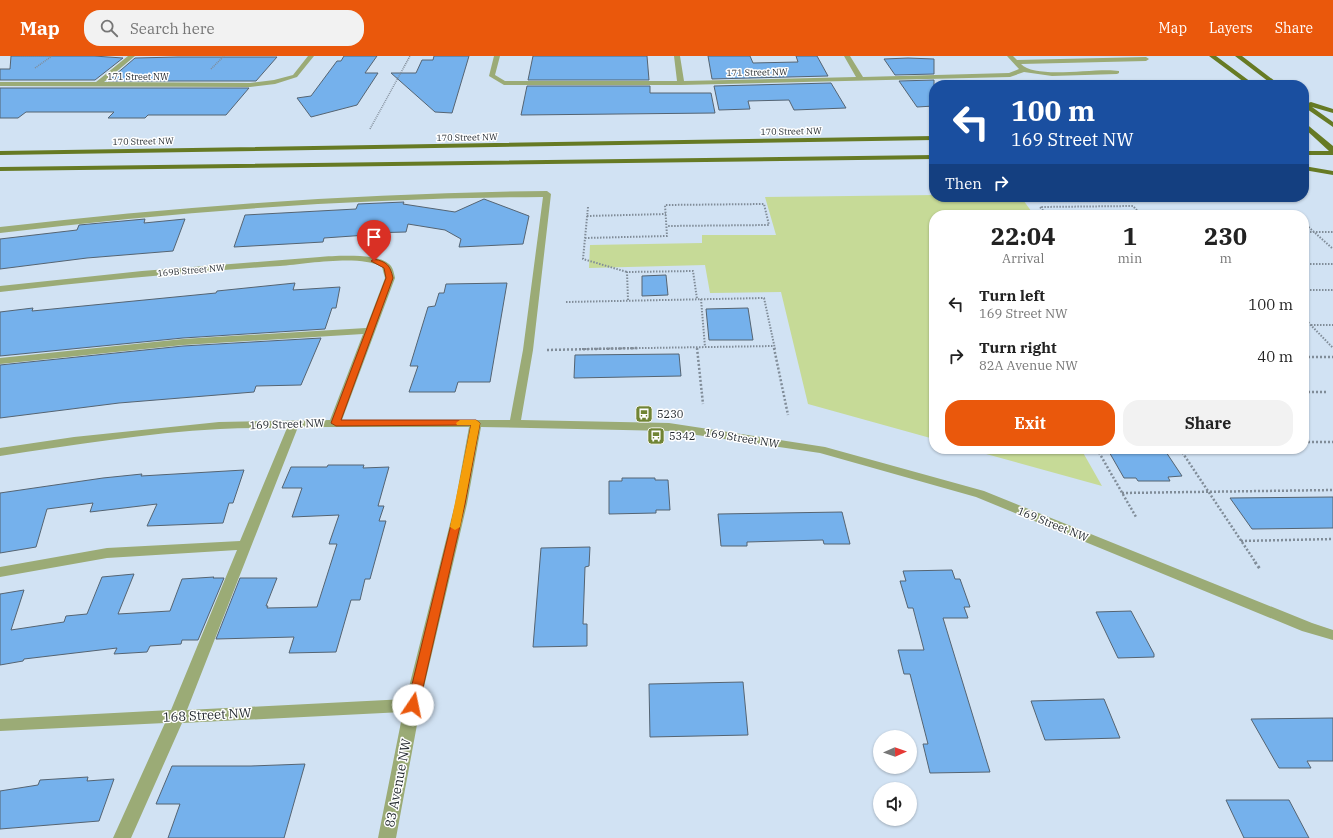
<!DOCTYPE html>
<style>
:root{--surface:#fff;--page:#f2f2f2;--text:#222;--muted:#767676;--accent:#ea580c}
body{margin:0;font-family:"IBM Plex Serif",serif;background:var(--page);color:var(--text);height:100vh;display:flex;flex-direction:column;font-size:15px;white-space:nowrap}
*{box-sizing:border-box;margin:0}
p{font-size:13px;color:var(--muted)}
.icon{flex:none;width:22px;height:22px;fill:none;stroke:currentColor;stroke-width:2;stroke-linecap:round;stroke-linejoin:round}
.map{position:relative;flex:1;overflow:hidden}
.sheet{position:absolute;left:929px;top:154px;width:380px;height:244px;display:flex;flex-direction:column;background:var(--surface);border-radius:16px;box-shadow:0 1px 3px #0004}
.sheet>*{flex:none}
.hud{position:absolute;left:929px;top:24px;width:380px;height:122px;border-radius:16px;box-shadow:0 1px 3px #0004;background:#1a4fa0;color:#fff;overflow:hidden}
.needle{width:26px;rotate:88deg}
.buttons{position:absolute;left:873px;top:674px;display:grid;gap:8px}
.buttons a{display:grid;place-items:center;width:44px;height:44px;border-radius:50%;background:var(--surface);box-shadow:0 1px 3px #0004;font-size:20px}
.pin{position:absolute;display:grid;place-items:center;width:34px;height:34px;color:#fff;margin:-41px -17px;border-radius:50% 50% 50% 0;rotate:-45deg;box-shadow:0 0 4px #0007}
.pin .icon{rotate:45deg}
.me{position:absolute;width:44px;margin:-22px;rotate:11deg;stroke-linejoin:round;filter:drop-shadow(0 0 3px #0008)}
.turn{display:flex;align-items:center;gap:14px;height:84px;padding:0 16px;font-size:18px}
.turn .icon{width:52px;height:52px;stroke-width:2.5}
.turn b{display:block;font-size:28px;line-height:34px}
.then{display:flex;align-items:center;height:38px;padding:0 16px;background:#0003;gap:8px;font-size:15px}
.eta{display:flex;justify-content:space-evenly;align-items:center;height:68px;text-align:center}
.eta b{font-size:24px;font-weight:700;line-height:28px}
.primary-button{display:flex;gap:8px;margin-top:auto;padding:8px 16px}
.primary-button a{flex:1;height:46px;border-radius:16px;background:var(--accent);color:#fff;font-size:16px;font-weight:700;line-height:46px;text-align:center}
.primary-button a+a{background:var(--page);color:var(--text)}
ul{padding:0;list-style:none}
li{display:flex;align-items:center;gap:12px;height:52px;padding:0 16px}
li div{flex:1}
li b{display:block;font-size:15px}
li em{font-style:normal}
header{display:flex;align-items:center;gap:24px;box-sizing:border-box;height:56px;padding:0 20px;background:var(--accent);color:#fff}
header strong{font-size:19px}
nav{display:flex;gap:22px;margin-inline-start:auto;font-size:14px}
.search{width:280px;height:36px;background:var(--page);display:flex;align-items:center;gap:10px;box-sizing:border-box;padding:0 14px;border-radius:16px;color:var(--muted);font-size:15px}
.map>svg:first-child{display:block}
</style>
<header>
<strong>Map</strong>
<div class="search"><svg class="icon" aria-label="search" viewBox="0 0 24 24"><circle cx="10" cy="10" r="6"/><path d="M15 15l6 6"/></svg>Search here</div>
<nav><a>Map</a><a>Layers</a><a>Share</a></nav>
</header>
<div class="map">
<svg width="1333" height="782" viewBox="0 0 1333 782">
<rect width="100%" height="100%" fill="#d1e2f3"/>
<path fill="#c6da97" d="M934 139V141H1021L1034 159H934V383L808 348 781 236 710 237 705 209 589 212 590 189 702 187V179H776L765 141Z
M968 393H1081L1102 430Z"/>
<path fill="#75b1ec" stroke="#556472" d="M11 0H94L123 2 95 24H0V13H10Z
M344 0H377L365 17H378L357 49 311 61 297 42 311 40 337 5H341Z
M434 0H469L452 57 435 56 391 17H416L422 4H433Z
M533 0H647L649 24H528Z
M708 0H750L753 7 798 6 796 0H817L828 20 712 23Z
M178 1H277L256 25H108L135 2Z
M908 2 934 3V18L895 19 884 3Z
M934 24V50L917 51 899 25Z
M831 27 846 52 794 54 789 44 748 45 750 53 719 54 714 30Z
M527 30H650V37H711L715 57 521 59Z
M0 32H249L226 59H148L145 62H108L114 56H26L18 62H0Z
M484 143 529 160 523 188 459 191 461 183 445 174 408 168 406 176 367 177V179L324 182 323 186 234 191 245 159 356 153 358 148 404 146 403 148 455 156Z
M145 163 144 167 185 163 173 195 87 202 0 213V183L77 174 79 169Z
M666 219 668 239 642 240V220Z
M295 227 293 234 340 231 336 252H332L325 273 183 282 0 300V256L33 252 32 255 216 237 217 235Z
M507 227 490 326H458L455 336H409L418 310H410L428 251 435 250 439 237H444L446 228Z
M748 252 753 284H709L706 253Z
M321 282 301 329 256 330 254 336 119 347 0 362V309L183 290Z
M679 298 681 320 574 322 575 299Z
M1119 393H1164L1182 420 1168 421 1170 425H1138L1136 422H1124L1108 394Z
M328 409H364L363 412 389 411 378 450H384L379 465H386L370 523H365L360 544H351L336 596 289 597 294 581 216 583 240 522H277L266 550H268L267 552 317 551 337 488H329L339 459 292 461 302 432H282L291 411H327Z
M244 414 233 447H229L223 467 147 470 157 448 90 456 93 447 47 453 36 491 0 497V437L103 422 142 418 141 420Z
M622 422H655V424H668L670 454H656V457L609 458V425H622Z
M1333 441V472L1252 473 1230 442Z
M842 456 850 488H824L823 484 747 486V490H721L718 458Z
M590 491 589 510 585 511 583 568H587V590L533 591 541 492Z
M952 514 955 523H960L970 551H964L968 562H943L990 716 930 717 923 688H928L910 618H904L898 594H924L913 552H908L900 525H906L903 515Z
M134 518 118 558 170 555 182 523 214 521 213 522H224L198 584H182L181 588 150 590 147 596 114 598 117 592 24 603 23 605 0 609V538L24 534 11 574 64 566 66 560 87 558 102 521Z
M1131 555 1154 598V601L1118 602 1096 556Z
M743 626 748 679 650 681 649 628Z
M1104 643 1120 682 1045 684 1031 645Z
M1333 662V705H1307L1311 712H1279L1251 663Z
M305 708 284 782H168L180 748H156L172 710H251Z
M88 721 87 725 114 723 99 765 0 773V735L38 729 40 724Z
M1226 744H1289L1309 782H1244Z"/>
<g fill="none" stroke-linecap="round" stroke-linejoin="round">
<path stroke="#808c98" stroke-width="1.5" stroke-dasharray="1 1" stroke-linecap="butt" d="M20 0H52
M35 12 52 0
M211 13 224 0
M370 73 410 0"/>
<path stroke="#808c98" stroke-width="2" stroke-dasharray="1.5 1.5" stroke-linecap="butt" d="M588 151 583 203 627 216
M1047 159 1040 151 1133 150 1141 159
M1193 159 1190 156 1291 155 1296 159
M587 160 666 158
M1304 167 1333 193
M1304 176H1333
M585 182 667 180 665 149 764 148 769 169 667 170
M1304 208H1333
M1304 234H1333
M701 243 705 291
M628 244 627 216 693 215 697 243
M566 246 764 242 775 293
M1304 262 1333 292
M1311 269H1333
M582 293 774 290"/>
<path stroke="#808c98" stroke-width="2.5" stroke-dasharray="2 2" stroke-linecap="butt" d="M697 292 703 348
M774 292 788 359
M547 294 639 292
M1304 301H1333
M1304 336H1327
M1304 386H1333
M1097 393 1136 461
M1180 393 1256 507
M1122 437 1333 434
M1241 485 1333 483"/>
<path stroke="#808c98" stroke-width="3" stroke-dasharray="2.5 2.5" stroke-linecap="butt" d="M1255 506 1260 513"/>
<path fill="#9bab76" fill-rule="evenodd" d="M128 0H135L104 26 250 27 274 24 293 19 308 0H314L297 21 275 28 250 31 0 30V26H96Z
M494 0H500L495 19 505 25H677L674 0H680L684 25 856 21 844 0H850L863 21 1009 17 1019 13 1007 0H1013L1017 4 1146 1 1149 3 1146 5 1021 8C1036 24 1097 11 1119 15V17L1117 18 1052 20 1024 16 1010 21 681 29H504L489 20Z
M547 135 551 138 533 294 521 364 669 367 825 391 984 435 1312 567 1333 574V584L1302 575 976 441 820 397 669 375 481 371 467 448 424 631 396 782H378L403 656 182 667 131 782H113L165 667 0 675V663L171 654 237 494 107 502 0 521V511L107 492 240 485 287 372C264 372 242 372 220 373 146 377 73 389 0 400V392L74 381 219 366 330 364 363 278 183 289 0 308V302L183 283 366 272 385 222 382 211C361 198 305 208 280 210 187 216 93 225 0 236V230L142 215 320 201C335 200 377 197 389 208 393 211 394 217 395 222L342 364H510L523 294 543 141C361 142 180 155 0 177V171C182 150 364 137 547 135ZM298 371H469L455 448 406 643 187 654Z"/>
<path fill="#667a24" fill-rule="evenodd" d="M1209 0H1216L1255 29H1248Z
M1235 0H1242L1280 29H1273Z
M1304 46 1308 47 1311 46 1333 53V57L1312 51 1333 66V71L1304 51Z
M1304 66 1333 90V99H1304V95H1329L1304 72Z
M934 80V84L0 99V95Z
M934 99V103L0 115V111Z
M1304 110 1333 115V119L1304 114Z"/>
</g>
<path fill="#ea580c" stroke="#983908" d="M374 203C387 206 390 209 393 222L341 364H476L480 367 465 448 419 649 417 653 413 654 409 653 407 649 456 448 471 369 336 370 331 367 386 222 384 212 371 205Z"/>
<path fill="#f59e0b" d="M460 364H476L480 367 460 471 455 474 450 471 471 369H457L456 367Z"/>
<defs>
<symbol id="bus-square" viewBox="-11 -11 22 22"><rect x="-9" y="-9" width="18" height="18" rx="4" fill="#708434" stroke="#fff"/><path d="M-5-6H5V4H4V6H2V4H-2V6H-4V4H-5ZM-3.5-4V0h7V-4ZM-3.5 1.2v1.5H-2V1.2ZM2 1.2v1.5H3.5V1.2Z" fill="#fff"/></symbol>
</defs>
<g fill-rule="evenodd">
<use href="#bus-square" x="634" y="348" width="20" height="20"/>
<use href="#bus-square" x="646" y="370" width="20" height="20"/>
</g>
<g text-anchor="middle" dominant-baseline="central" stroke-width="3" stroke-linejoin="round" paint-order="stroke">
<g font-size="9" fill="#1f252b" stroke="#fff">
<text transform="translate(757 16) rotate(-1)">171 Street NW</text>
<text x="138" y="20">171 Street NW</text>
<text transform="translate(791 75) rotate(-1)">170 Street NW</text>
<text transform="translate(467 81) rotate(-1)">170 Street NW</text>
<text transform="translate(143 85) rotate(-1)">170 Street NW</text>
<text transform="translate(191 214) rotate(-5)">169B Street NW</text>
</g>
<g font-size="11" fill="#1f252b" stroke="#fff" text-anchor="start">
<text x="657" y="358">5230</text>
<text x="669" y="380">5342</text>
</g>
<g font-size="11" fill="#1f252b" stroke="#fff">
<text transform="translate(287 368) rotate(-2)">169 Street NW</text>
<text transform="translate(742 382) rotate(9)">169 Street NW</text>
<text transform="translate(1053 468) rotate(22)">169 Street NW</text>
</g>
<g font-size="13" fill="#1f252b" stroke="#fff">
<text transform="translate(207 659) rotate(-3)">168 Street NW</text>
<text transform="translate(398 727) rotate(-79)">83 Avenue NW</text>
</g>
</g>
</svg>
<div class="buttons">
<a><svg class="needle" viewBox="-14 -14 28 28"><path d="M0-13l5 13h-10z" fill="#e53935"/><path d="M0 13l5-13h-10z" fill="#767676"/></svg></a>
<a><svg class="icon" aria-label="sound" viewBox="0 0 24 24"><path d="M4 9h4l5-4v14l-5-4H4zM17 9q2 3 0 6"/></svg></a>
</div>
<div class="pin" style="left:374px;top:205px;background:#d93025"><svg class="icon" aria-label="arrive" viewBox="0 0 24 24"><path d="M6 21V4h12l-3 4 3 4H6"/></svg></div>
<svg class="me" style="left:413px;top:649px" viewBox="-20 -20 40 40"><circle r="19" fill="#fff"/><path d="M0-13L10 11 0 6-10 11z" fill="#ea580c"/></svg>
<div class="hud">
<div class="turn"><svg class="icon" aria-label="left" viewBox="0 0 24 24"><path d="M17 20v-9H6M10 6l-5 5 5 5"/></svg><div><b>100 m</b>169 Street NW</div></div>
<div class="then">Then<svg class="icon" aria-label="right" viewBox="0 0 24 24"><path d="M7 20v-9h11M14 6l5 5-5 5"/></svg></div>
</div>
<section class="sheet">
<div class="eta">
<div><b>22:04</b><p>Arrival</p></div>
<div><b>1</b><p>min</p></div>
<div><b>230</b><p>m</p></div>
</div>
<ul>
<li><svg class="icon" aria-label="left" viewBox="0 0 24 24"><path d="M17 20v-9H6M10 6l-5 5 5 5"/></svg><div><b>Turn left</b><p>169 Street NW</p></div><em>100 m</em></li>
<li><svg class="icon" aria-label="right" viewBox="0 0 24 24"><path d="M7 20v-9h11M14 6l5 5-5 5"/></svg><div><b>Turn right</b><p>82A Avenue NW</p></div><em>40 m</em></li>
</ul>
<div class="primary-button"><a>Exit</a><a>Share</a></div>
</section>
</div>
